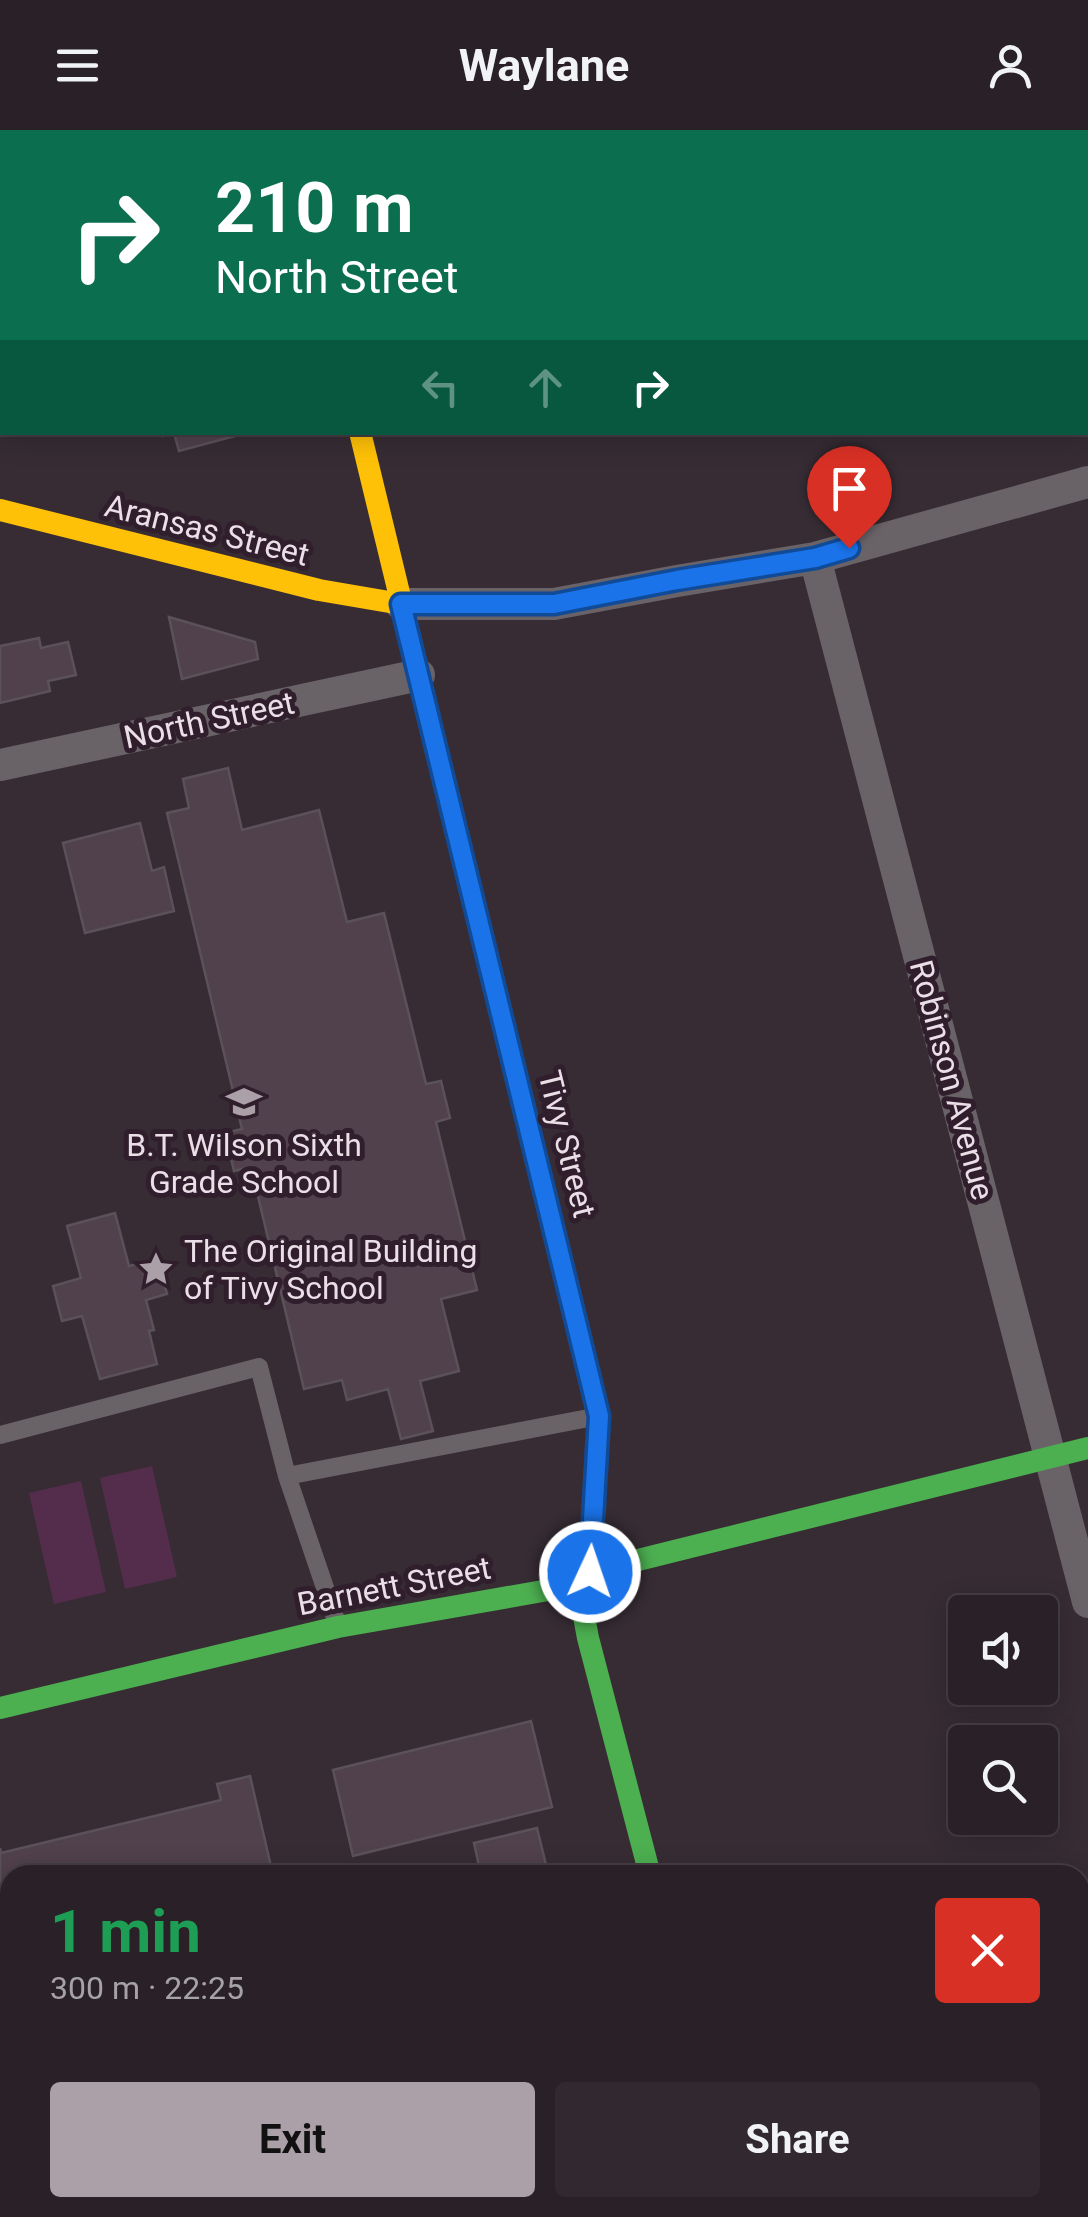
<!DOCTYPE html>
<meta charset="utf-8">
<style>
:root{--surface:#292127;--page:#31292f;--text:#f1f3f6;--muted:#a5a3a7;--line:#453e44;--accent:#aca0a8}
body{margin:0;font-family:Roboto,sans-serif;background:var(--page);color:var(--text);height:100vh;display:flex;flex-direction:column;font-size:38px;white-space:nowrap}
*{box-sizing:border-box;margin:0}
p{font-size:32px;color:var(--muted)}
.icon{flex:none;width:55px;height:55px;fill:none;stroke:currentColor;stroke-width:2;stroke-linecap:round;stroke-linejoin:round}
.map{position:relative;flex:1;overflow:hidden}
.panel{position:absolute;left:0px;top:1735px;width:1090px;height:352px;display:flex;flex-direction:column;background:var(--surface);border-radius:30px 30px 0 0;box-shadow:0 5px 25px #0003,0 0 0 2px var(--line)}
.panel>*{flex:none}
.banner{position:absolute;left:0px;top:0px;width:1090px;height:305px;box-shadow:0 5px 25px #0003,0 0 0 2px var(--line);background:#0b6e4f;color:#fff;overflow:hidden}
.tools{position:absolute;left:948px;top:1465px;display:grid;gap:20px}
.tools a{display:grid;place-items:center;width:110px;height:110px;border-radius:10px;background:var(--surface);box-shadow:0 5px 25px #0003,0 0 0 2px var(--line);font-size:50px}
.pin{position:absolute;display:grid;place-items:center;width:85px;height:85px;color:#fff;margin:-102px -42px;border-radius:50% 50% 50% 0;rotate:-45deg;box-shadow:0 0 10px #0007}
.pin .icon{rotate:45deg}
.me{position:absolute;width:110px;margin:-55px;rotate:3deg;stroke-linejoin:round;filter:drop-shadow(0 0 8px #0008)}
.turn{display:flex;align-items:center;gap:35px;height:210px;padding:0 50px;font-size:45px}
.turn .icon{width:130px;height:130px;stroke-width:2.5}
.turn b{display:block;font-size:70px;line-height:85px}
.lanes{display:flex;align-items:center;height:95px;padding:0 50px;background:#0003;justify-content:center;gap:50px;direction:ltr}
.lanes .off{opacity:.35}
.round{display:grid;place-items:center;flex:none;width:105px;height:105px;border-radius:10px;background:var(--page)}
.overview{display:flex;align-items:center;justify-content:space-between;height:170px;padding:0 50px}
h1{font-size:60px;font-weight:700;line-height:75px;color:#1e9e55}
.cta{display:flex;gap:20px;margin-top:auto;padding:20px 50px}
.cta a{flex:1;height:115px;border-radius:10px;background:var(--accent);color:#111;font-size:40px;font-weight:700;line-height:115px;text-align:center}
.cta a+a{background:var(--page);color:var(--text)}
header{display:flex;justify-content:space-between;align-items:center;height:130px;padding:0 50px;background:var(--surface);font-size:45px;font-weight:700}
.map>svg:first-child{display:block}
</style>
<header><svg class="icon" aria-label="menu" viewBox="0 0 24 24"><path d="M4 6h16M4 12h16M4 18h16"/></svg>Waylane<svg class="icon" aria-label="person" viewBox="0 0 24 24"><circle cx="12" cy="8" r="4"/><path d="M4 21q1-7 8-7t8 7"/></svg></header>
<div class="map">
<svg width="1088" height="2087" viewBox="0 0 1088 2087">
<rect width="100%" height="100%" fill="#372c34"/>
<path fill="#552d4c" d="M152 1336 177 1447 125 1459 100 1348Z
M81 1351 106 1462 54 1474 29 1363Z"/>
<path fill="#50414c" stroke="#5b5259" stroke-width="2.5" d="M2 112V200L0 201V113Z
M163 302H250L179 321 174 303 163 306Z
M169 487 255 512 258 529 182 549Z
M39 508 41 518 68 512 76 545 48 551 50 561 0 573V516Z
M228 638 242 700 319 680 347 792 384 783 426 954 441 951 450 988 436 992 477 1160 441 1169 459 1241 420 1251 433 1301 401 1309 388 1259 347 1270 342 1250 304 1259 251 1037 234 1041 225 1003 242 999 167 683 189 678 183 649Z
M140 693 152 741 164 737 174 781 85 803 63 713Z
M115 1083 129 1136 157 1129 167 1164 146 1170 154 1200 149 1201 157 1234 100 1249 82 1186 62 1191 53 1156 81 1148 67 1096Z
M531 1591 552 1677 353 1726 333 1640Z
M250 1646 273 1745H10V1872L3 1874 0 1862V1718L1 1723 221 1670 217 1654Z
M537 1698 547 1739 522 1745H481L474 1713Z
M273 2078H319L321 2087H275Z
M340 2078H413L416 2087H342Z
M554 2078H599L601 2087H556Z"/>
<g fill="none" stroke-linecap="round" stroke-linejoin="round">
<path stroke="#696368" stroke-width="18" d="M42 0 43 2
M62 2 72 0
M0 1305 259 1237 287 1346 338 1496
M287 1346 599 1286
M0 1929 10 1927"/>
<path stroke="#696368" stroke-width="32" d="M815 428 1088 1472
M401 474H554L677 451 815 428 1088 352
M0 635 419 545"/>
<path stroke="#4caf50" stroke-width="22" d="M490 838 599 1285 590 1442 583 1481 588 1508 650 1745
M0 1578 338 1497 554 1459 590 1442 1088 1318"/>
<path stroke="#ffc107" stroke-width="22" d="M360 302 490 838
M0 380 319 460 401 474
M738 2078 741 2087"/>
<path stroke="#c62828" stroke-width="22" d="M284 0 285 2"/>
</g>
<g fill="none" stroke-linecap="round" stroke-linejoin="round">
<defs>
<path id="route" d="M590 1442 599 1286 401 474H554L677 450 815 428 849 418"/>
</defs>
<use href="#route" stroke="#114b97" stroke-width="25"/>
<use href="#route" stroke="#1a73e8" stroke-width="18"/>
</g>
<defs>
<symbol id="school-bare" viewBox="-9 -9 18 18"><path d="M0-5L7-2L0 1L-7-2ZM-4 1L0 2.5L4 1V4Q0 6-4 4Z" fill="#aca0a8" stroke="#301e2c" stroke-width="2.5" paint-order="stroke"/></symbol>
<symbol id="sight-bare" viewBox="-9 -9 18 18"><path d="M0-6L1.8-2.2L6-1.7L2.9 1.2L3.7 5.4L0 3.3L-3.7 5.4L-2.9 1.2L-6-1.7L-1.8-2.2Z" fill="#aca0a8" stroke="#301e2c" stroke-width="2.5" paint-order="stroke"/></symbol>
</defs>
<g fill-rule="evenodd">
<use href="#school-bare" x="219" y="947" width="50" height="50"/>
<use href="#sight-bare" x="131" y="1114" width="50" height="50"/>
</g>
<g text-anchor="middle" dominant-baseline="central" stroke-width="10" stroke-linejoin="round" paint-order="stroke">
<g font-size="32" fill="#ebdfe7" stroke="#301e2c">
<text transform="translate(207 400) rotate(14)">Aransas Street</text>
<text transform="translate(209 590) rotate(-12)">North Street</text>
<text transform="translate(952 950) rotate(75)">Robinson Avenue</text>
<text transform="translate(567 1014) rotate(76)">Tivy Street</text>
<text transform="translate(394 1456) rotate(-11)">Barnett Street</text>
</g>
<g font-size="32" fill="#ebdfe7" stroke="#301e2c">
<text x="244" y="1015">B.T. Wilson Sixth<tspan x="244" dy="37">Grade School</tspan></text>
<text x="184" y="1121" text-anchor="start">The Original Building<tspan x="184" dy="37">of Tivy School</tspan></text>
</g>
</g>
</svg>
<div class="tools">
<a><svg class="icon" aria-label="sound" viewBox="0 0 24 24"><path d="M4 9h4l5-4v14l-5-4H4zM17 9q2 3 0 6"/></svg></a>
<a><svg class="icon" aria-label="search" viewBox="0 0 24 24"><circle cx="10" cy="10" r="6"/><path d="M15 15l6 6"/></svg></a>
</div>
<div class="pin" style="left:849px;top:418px;background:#d93025"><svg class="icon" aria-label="arrive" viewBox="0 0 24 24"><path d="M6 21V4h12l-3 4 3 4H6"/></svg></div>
<svg class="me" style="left:590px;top:1442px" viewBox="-20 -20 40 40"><circle r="17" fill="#1a73e8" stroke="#fff" stroke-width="3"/><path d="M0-11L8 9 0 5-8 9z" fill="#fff"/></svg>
<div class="banner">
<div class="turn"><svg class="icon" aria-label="right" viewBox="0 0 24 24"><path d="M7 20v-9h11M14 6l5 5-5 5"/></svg><div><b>210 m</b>North Street</div></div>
<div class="lanes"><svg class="icon off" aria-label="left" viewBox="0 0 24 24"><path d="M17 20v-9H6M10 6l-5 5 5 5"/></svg><svg class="icon off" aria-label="ahead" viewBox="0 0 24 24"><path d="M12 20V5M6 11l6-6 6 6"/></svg><svg class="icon" aria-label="right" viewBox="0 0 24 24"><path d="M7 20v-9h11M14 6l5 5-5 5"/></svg></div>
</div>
<section class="panel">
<div class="overview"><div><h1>1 min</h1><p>300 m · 22:25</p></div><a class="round" style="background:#d93025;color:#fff"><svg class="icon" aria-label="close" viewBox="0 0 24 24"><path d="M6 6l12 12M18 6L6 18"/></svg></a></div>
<div class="cta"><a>Exit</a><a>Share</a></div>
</section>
</div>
